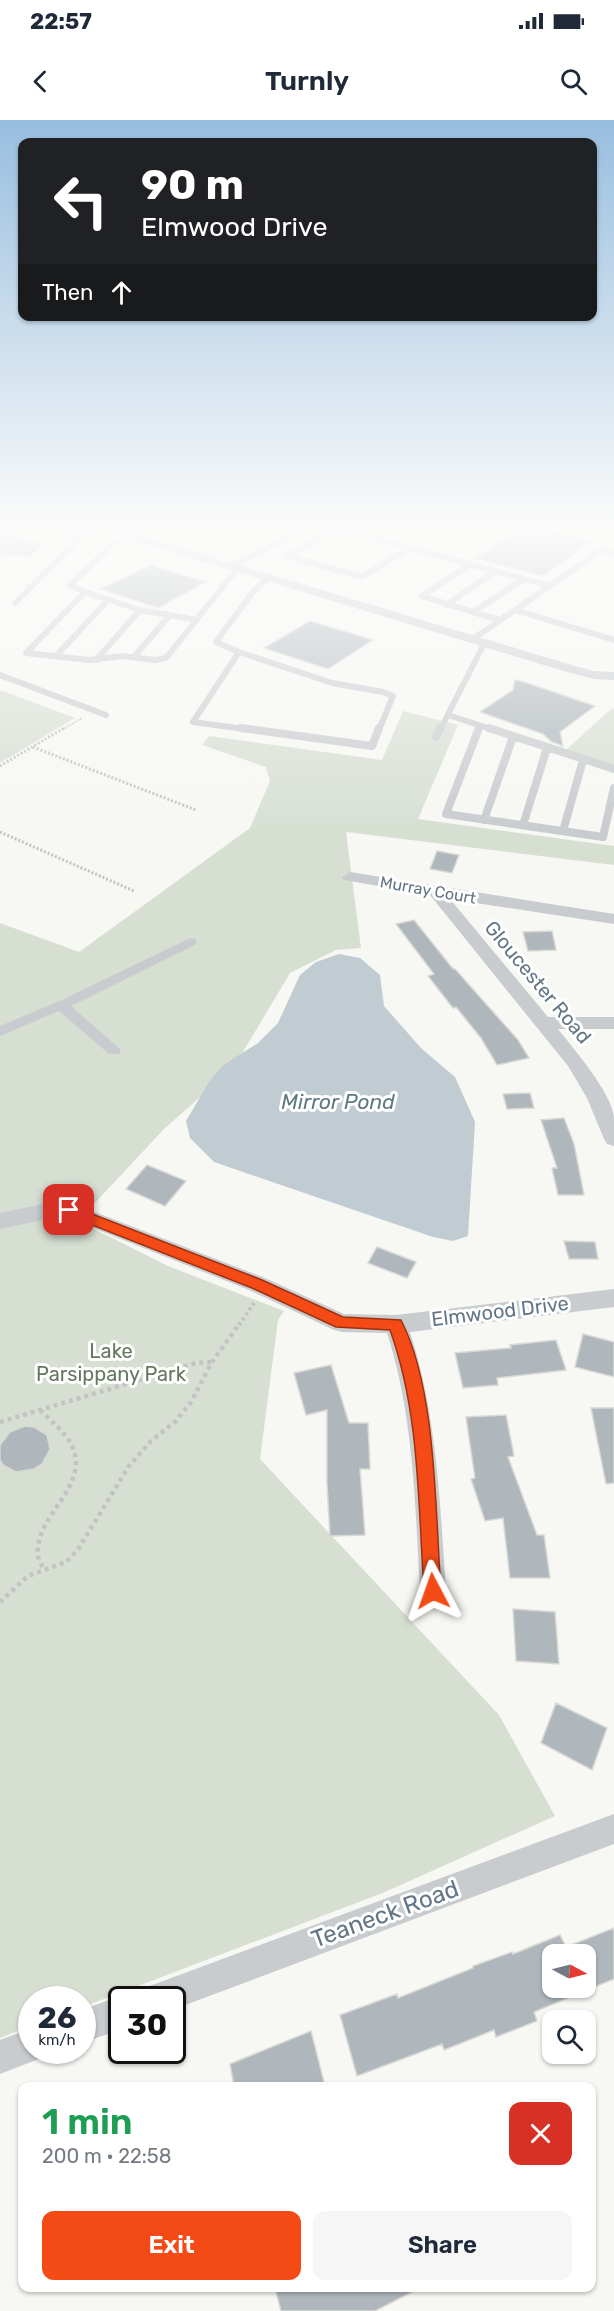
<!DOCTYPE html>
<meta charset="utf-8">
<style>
:root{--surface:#fff;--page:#f6f6f7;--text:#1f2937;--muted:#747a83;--accent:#f44b16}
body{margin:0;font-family:Rubik,sans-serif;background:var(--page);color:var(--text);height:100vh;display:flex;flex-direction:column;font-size:22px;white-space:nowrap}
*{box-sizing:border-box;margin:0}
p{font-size:20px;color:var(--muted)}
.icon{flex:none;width:33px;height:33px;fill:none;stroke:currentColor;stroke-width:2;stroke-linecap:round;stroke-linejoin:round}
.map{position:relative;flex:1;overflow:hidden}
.sheet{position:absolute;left:18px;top:1962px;width:578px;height:210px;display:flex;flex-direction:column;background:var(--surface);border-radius:12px;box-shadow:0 2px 4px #0004}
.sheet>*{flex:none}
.hud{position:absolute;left:18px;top:18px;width:579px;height:183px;border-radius:12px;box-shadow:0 2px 4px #0004;background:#202124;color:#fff;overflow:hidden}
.needle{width:39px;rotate:97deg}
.tools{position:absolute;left:542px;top:1824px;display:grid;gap:12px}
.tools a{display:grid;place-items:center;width:54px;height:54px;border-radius:12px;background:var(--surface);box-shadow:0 2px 4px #0004;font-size:30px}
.speed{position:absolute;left:18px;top:1866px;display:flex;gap:12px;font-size:30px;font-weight:700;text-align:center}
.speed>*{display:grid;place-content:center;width:78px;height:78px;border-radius:50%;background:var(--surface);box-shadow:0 2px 4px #0004;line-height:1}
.speed small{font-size:15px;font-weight:400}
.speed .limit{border:3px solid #111;border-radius:9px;background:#fff;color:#111}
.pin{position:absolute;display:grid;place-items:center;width:51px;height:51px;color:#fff;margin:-26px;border-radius:12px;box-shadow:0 3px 9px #0006}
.me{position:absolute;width:66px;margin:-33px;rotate:356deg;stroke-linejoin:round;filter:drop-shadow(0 0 4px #0008)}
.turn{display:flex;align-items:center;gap:21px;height:126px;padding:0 24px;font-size:27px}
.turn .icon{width:78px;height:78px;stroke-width:2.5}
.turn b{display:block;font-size:42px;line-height:51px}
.then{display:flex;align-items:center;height:57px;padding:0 24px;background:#0003;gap:12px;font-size:22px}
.round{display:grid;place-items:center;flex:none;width:63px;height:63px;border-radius:12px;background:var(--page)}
.overview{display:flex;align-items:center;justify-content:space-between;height:102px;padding:0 24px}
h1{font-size:36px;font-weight:600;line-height:45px;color:#1e9e55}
.cta{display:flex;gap:12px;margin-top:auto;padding:12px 24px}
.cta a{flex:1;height:69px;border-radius:12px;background:var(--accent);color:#fff;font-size:24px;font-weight:600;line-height:69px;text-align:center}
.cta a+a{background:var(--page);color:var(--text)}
.status{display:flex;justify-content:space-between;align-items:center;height:42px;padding:0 30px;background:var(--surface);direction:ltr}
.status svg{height:16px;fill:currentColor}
header{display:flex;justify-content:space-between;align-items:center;height:78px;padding:0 24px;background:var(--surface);font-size:27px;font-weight:600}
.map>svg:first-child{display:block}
</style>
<div class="status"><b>22:57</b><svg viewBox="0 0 49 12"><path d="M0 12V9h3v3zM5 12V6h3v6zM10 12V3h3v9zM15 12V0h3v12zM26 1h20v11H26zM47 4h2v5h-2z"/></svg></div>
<header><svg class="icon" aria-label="back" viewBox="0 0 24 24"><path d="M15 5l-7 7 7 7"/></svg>Turnly<svg class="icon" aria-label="search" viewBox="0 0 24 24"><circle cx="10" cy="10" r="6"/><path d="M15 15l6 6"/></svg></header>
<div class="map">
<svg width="614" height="2191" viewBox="0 0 614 2191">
<rect width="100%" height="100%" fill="#f7f7f3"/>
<path fill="#d7dfd3" d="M0 570 75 598 0 643Z
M612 588 614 589V645L565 631Z
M403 591 458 605 418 699 614 726V745L346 712 361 828 336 830 290 853 234 947 164 1009 78 1101 168 1146 284 1191 278 1200 260 1339 499 1595 555 1696 385 1772 83 1887 82 1880H32L31 1906 0 1918V803L79 832 250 708 270 661 266 647 202 625 209 616 382 640Z"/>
<path fill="#c0ccd1" d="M339 834 360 838 380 855 384 886 422 929 455 957 475 1002 468 1116 453 1121 433 1117 214 1042 190 1018 186 1001 209 962 222 946 258 923 278 903 300 855 316 842Z"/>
<path fill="#afb7bd" stroke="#d8d8d5" stroke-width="1.5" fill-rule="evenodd" d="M7 408H13L22 417 19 420 44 423 29 437 4 434 0 438V414Z
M523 408H539L593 421 542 456 475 438Z
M151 445 206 462 158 488 101 469Z
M310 501 373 520 328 549 264 528Z
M515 560 524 562 595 586 560 612 563 626 552 622 543 614 480 592 513 570Z
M437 731 459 735 452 753 430 749Z
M414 800 453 849H455L518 920 529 938 497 945 481 918 456 887 453 888 428 856 434 854 396 804Z
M552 811 556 830 528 831 523 812Z
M530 973 534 988 507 989 503 974Z
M564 998 574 1024 584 1075H558L552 1048H557L541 1000Z
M147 1045 186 1061 165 1086 126 1069Z
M564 1121 595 1122 598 1139H569Z
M377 1127 416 1142 407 1158 368 1143Z
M583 1214 614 1222V1257L575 1247Z
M556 1220 566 1250 497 1258 498 1265 463 1268 455 1233 511 1228 510 1225Z
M331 1245 349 1303H368L370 1349H360L365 1415 330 1416 327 1363V1290L306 1295 294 1253Z
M591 1288H614V1363L606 1364Z
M506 1295 514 1336 508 1337 537 1415H544L550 1458H510L503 1398 485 1401 471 1359 475 1358 466 1297Z
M25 1306 34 1307 47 1315 50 1329 42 1344 34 1349 16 1352 3 1345 0 1340V1325L10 1312Z
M513 1489 555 1492 559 1544 516 1541Z
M556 1583 607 1608 592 1650 541 1623Z
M614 1808V1859L534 1892 537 1901 496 1917 494 1910 444 1930 442 1924 357 1956 340 1895 397 1874 398 1878 473 1848V1846L512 1832 513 1834 560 1815 566 1827ZM552 1834H585V1868H552Z
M311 1911 325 1966H234L230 1944Z
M275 2168H420L375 2191H281Z"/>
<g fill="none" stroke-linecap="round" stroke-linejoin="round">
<path stroke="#c2c3c5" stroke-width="2" stroke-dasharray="1.5 1.5" stroke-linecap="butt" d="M62 610 82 598"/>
<path stroke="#c2c3c5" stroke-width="3" stroke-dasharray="2 2" stroke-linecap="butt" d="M33 627 196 690
M0 646 64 608
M0 712 134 771"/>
<path stroke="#c2c3c5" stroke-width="4" stroke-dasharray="3 3" stroke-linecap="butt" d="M239 1205 254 1183"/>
<path stroke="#c2c3c5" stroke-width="4.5" stroke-dasharray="4 4" stroke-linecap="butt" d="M40 1290C51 1301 64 1311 71 1324 93 1366 33 1396 38 1436 39 1440 42 1445 43 1449
M0 1302 196 1243 211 1242
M0 1482 28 1456 66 1442 77 1431 129 1346 151 1321 175 1302 191 1282 212 1242 240 1203"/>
<path stroke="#c9cccf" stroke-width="6" d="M61 408 80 418
M158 408 128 415 113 424 70 465 85 472 26 533 89 540 122 536 155 540 166 538 237 449
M336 408 550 466 601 430 614 434
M339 408 287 436 362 457 410 428
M471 444 422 476 473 492 524 459
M230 447 309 408
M85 472 140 490 197 500
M15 483 80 418 102 408
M446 485 496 451
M515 490 550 466
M473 492 500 500
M473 519 515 490 614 520
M239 532 332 563 383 572 393 576 379 610
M239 532 193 602 252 610
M239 532 216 522 252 473 268 458
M56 536 108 480
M134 537 169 496
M96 540 140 490
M0 555 106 595
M448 595 494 610
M440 610 485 522
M478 610 480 606"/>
<path stroke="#c9cccf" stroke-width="8" d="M241 608 372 626 379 608
M479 608 446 694 603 717 614 668
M489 608 614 649
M436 617 440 608
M484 700 513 617
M523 705 547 628
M563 711 583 640"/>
<path fill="#c9cccf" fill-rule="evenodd" d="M190 818 195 819 197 822 195 825 71 886 119 928 121 931 119 934H109L59 891 0 916V906L64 879Z"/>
<path fill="#c9cccf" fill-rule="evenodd" d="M102 408H116L575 546 594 551 614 552V560L594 559 567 552 141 423Z
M350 752 614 794V804L450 779 548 897H614V909H558C574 929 611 972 614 997 614 1007 614 1017 614 1026L607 1024 604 1019 587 978 568 946 430 775 344 760 342 757Z
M69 1082 265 1158 344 1194 396 1195 614 1169V1187L410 1212C437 1296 440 1383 446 1471L442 1480 433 1484 424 1480 420 1471C415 1384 414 1297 387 1213L342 1212 334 1210 249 1170 68 1098 48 1099 0 1109V1093L48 1083Z
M614 1694V1724L172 1890V1880H139L143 1868 155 1864Z
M122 1875 132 1880H122V1909L82 1923V1890Z
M32 1908V1930H47L44 1937 0 1954V1920Z"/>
</g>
<linearGradient id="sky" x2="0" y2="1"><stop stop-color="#98bedf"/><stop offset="0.57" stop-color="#fbfbfa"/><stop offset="1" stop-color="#fbfbfa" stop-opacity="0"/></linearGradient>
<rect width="614" height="714" fill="url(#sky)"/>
<path fill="#f44b16" stroke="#9f310e" stroke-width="1.5" d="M69 1085 262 1160 343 1197 401 1200C437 1270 435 1391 441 1471L439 1477 433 1479 426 1477 424 1471C418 1384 420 1293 390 1210L336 1207 252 1168 64 1094 62 1090 64 1087Z"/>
<g text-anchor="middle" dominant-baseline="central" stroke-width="6" stroke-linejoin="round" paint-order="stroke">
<g font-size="16" fill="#637687" stroke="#fff">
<text transform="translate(428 770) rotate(10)">Murray Court</text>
</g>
<g font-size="20" fill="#637687" stroke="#fff">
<text transform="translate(538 862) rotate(50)">Gloucester Road</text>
<text transform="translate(500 1191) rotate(-7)">Elmwood Drive</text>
</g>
<g font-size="20" fill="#63785e" stroke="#fff">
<text x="111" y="1231">Lake<tspan x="111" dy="23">Parsippany Park</tspan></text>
</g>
<g font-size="21" font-style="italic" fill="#5f7983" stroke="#fff">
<text x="338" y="981">Mirror Pond</text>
</g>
<g font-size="24" fill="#637687" stroke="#fff">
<text transform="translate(385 1794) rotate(-20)">Teaneck Road</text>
</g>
</g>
</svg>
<div class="tools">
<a><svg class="needle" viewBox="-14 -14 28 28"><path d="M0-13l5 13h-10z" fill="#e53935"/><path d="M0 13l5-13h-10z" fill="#747a83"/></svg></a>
<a><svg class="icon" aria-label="search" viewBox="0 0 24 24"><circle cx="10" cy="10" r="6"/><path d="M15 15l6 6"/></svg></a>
</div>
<div class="speed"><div>26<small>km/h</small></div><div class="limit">30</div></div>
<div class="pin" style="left:69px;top:1090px;background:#d93025"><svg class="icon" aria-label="arrive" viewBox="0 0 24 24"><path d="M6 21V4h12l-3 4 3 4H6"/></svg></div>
<svg class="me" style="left:433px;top:1471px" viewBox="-20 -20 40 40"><path d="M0-17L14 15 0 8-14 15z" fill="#f44b16" stroke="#fff" stroke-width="4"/></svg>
<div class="hud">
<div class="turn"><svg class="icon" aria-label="left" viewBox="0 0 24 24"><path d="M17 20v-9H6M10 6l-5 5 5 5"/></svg><div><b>90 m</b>Elmwood Drive</div></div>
<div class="then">Then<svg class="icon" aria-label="ahead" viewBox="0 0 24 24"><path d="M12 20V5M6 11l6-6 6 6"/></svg></div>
</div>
<section class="sheet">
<div class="overview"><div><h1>1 min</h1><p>200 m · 22:58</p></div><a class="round" style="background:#d93025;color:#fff"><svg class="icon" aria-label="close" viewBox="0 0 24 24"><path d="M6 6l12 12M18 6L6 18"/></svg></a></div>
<div class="cta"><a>Exit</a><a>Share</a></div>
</section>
</div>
